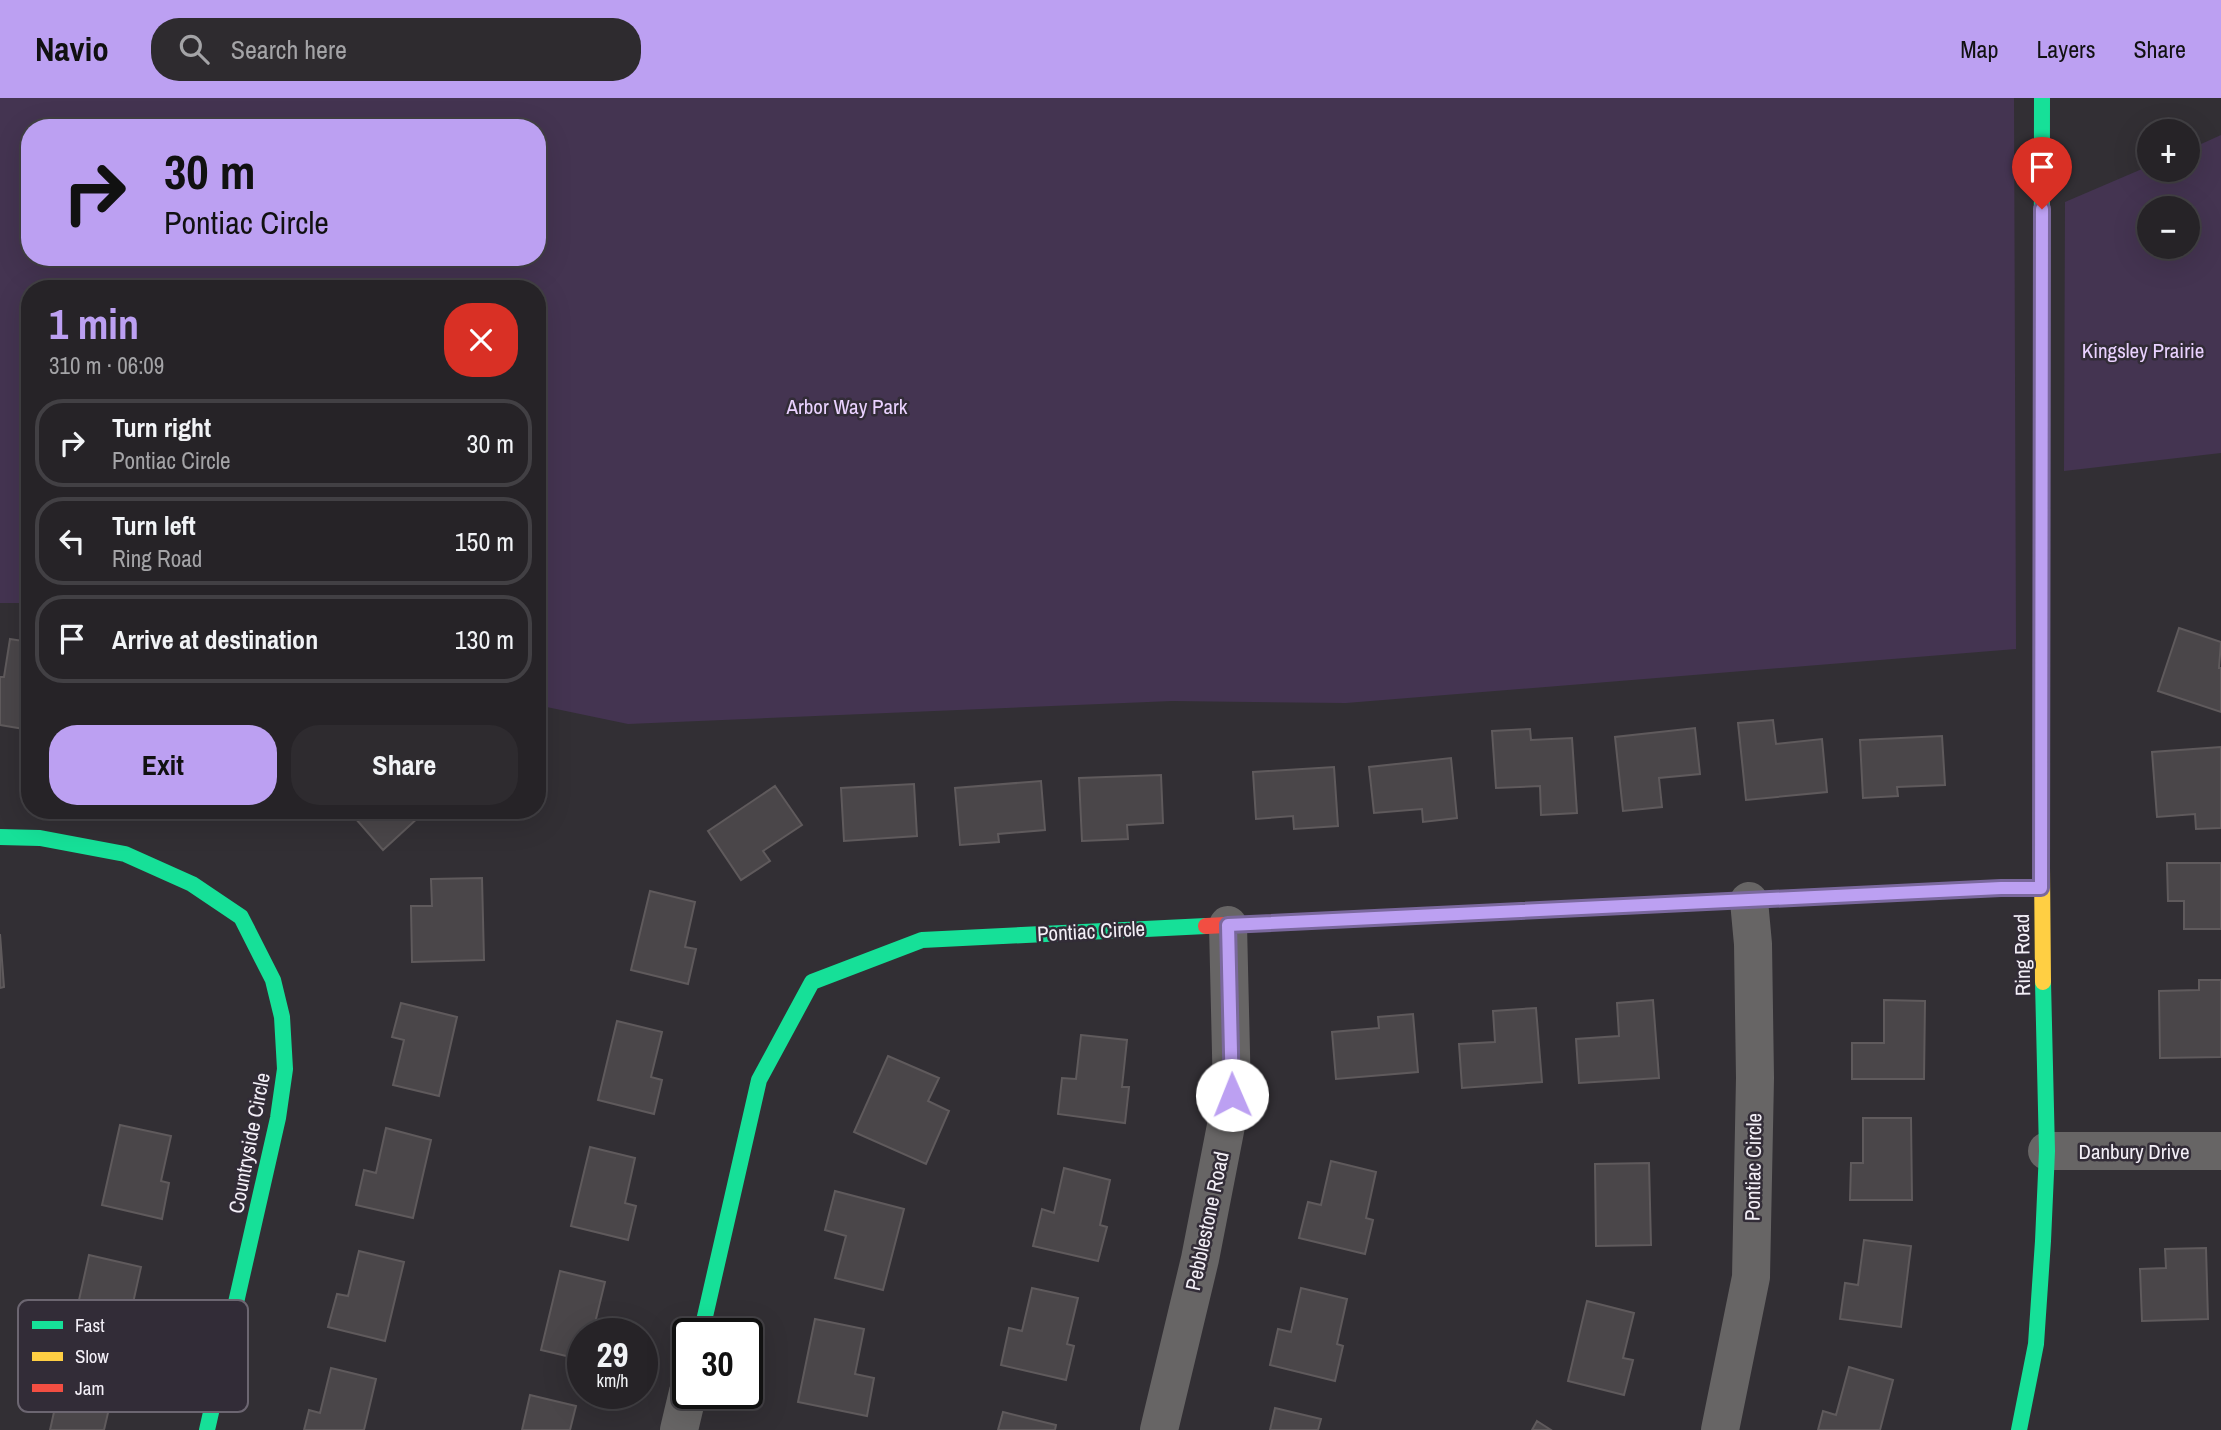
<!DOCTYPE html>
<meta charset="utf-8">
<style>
:root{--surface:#262327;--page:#2e2b2f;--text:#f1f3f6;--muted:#a4a4a7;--line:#424044;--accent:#bca0f2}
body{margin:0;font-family:"Archivo Narrow",sans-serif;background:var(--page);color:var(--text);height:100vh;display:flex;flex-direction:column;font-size:26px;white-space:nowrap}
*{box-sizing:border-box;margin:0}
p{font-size:23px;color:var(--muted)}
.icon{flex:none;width:38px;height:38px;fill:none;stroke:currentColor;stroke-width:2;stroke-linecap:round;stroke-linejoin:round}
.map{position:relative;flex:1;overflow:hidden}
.drawer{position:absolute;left:21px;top:182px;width:525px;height:539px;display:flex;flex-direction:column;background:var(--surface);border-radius:28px;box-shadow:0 7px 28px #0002,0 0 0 2px var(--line)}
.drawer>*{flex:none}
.banner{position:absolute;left:21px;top:21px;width:525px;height:147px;border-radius:28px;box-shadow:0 7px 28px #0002,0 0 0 2px var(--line);background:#bca0f2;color:#111;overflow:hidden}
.controls{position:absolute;left:2137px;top:21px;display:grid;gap:14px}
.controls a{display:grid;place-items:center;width:63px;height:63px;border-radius:50%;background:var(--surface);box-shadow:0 7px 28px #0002,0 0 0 2px var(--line);font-size:35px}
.speed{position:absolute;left:567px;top:1220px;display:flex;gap:14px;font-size:35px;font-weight:700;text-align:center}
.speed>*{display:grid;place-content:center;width:91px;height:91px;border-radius:50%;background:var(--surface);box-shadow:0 7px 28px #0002,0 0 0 2px var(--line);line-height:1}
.speed small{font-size:18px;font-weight:400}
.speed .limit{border:4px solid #111;border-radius:10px;background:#fff;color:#111}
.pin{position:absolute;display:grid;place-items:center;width:60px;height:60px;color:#fff;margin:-72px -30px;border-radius:50% 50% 50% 0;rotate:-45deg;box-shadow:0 0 7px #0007}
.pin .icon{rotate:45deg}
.me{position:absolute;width:77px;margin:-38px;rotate:359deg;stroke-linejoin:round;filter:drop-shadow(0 0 5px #0008)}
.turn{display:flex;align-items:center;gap:24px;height:147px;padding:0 28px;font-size:32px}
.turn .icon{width:91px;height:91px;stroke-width:2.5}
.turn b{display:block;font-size:49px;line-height:60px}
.round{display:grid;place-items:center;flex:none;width:74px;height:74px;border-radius:28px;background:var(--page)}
.headline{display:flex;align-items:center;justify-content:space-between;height:119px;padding:0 28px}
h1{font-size:42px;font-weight:800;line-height:52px;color:var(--accent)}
.primary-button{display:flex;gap:14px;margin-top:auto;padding:14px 28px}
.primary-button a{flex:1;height:80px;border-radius:28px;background:var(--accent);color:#111;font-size:28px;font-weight:800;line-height:80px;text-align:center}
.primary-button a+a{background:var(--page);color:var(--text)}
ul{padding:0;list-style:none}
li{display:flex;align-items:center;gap:21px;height:88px;margin:0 14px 10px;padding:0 14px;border:4px solid var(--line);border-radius:28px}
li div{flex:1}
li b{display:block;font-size:26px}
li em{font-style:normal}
header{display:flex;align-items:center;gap:42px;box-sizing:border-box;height:98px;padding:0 35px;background:var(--accent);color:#111}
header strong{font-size:33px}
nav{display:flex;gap:38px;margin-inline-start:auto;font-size:24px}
.search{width:490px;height:63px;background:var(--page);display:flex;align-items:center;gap:18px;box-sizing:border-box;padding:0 24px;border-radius:28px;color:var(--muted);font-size:26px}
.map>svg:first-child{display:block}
</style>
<header>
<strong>Navio</strong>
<div class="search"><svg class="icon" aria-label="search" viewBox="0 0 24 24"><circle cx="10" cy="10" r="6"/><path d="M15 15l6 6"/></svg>Search here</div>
<nav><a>Map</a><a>Layers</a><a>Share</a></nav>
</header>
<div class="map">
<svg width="2221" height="1332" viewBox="0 0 2221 1332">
<rect width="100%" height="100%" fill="#322f34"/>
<path fill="#443451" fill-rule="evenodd" d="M0 0H2014L2016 551 1346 605 1172 603 628 626 537 607V191H30V505H0ZM30 30H537V159H30Z
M2221 37V355L2064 373 2065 104 2149 68V72H2188V52ZM2149 110H2188V149H2149Z"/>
<path fill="#4a4649" stroke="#5f5a5c" stroke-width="2" d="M2179 530 2221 544 2219 570H2221V614L2158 593Z
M10 541 30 544V632L0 627V579H4Z
M1773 622 1776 646 1822 641 1827 694 1746 702 1738 625Z
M1695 630 1700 676 1659 680 1662 709 1623 713 1615 639Z
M1530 631 1531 642 1572 640 1577 715 1541 717 1540 688 1496 690 1492 633Z
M1942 638 1945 687 1897 689 1898 698 1863 700 1860 642Z
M2221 649V730L2196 731 2195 716 2157 719 2152 654Z
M1451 660 1457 720 1423 724 1422 711 1374 715 1369 669Z
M1334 669 1338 728 1294 731 1293 718 1256 721 1253 674Z
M1161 677 1163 725 1127 727 1128 741 1082 743 1079 680Z
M1041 683 1045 732 998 736 999 744 960 747 955 690Z
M914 686 917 738 844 743 841 690Z
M775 688 802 727 763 753 770 763 741 782 708 733Z
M348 712H414L420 718 383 752Z
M2167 765H2221V831H2184V803H2168Z
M482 780 484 862 412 864 411 808H432L431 781Z
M650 793 695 804 685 849 696 851 688 886 631 872Z
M0 836 4 889 0 890Z
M2199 882H2221V959L2160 960 2159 893 2199 892Z
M1653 902 1659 980 1579 985 1576 941 1619 938 1617 905Z
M1884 902 1925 903 1924 981H1852V945H1884Z
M401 905 457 919 439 998 393 987 404 942 392 939Z
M1536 910 1542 984 1462 990 1459 946 1495 944 1493 913Z
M1413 916 1418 974 1336 981 1332 934 1379 930 1378 919Z
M617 923 662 934 651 979 662 982 654 1016 598 1002Z
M1081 937 1127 942 1122 989H1129L1125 1025 1058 1016 1062 980 1076 981Z
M888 958 939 980 928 1003 949 1013 926 1066 854 1034Z
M1863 1020H1911L1912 1102H1850L1851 1065H1863Z
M120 1027 171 1038 161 1083 169 1085 162 1121 102 1107Z
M386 1030 431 1042 413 1120 356 1107 364 1072 376 1075Z
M590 1049 635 1060 625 1105 636 1108 628 1142 571 1128Z
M1331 1063 1376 1074 1366 1120 1373 1122 1365 1156 1299 1140 1308 1104 1321 1107Z
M1649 1065 1651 1147 1596 1148 1595 1066Z
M1064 1070 1110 1082 1100 1127 1107 1129 1098 1163 1033 1148 1042 1111 1054 1115Z
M835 1093 904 1111 883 1192 835 1180 846 1138 825 1132Z
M1864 1142 1911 1148 1901 1229 1840 1221 1845 1185 1858 1187Z
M2206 1150 2208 1221 2142 1223 2140 1171 2166 1170 2165 1151Z
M359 1153 404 1164 385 1243 328 1229 337 1196 348 1198Z
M89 1157 141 1169 131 1214 139 1216 131 1252 71 1238Z
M560 1173 605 1184 594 1229 606 1232 605 1236H583V1262L541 1252Z
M1032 1190 1078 1200 1067 1246 1074 1248 1066 1282 1001 1267 1009 1230 1022 1233Z
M1301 1190 1347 1201 1337 1246 1343 1248 1335 1283 1270 1267 1278 1231 1291 1234Z
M1587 1203 1634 1215 1623 1260 1633 1262 1624 1297 1568 1283Z
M815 1221 864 1231 855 1276 874 1280 867 1318 798 1304Z
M1849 1269 1893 1282 1880 1332H1818L1823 1313 1836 1317Z
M331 1270 376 1281 364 1332H304L309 1312 320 1315Z
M62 1278 114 1289 104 1332H50Z
M530 1297 576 1308 570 1332H522Z
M1275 1310 1321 1321 1318 1332H1270Z
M1003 1314 1056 1327 1055 1332H998Z
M1537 1323 1551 1332H1532Z"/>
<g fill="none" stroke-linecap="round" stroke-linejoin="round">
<path stroke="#676565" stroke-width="38" d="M2047 1053H2221
M679 1332 688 1294
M1159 1332 1200 1161 1232 997 1228 827
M1720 1332 1751 1179 1755 980 1753 846 1749 803"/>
<path stroke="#16e098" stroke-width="16" d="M2041 653 2042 0
M0 739 40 740 125 756 192 786 241 819 273 882 282 919 285 971 278 1020 207 1332
M1536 812 2001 790H2041
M701 1236 759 982 812 884 922 842 1206 828
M2019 1332 2036 1246 2043 1143 2047 1053 2043 884"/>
<path stroke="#ffcf43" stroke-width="16" d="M2041 653 2043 884"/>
<path stroke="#f24e42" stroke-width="16" d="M1206 828 1536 812"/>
</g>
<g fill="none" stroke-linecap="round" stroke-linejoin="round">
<defs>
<path id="route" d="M1232 997 1228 827 2001 790H2041L2042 111"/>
</defs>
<use href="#route" stroke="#7a689d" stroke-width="18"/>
<use href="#route" stroke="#bca0f2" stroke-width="12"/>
</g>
<g text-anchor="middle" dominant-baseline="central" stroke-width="5" stroke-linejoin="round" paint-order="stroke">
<g font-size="21" fill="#ead2ff" stroke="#322c37">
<text x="2143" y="252">Kingsley Prairie</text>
<text x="847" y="308">Arbor Way Park</text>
</g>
<g font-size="21" fill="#f3eff7" stroke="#322c37">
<text transform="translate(1091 833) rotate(-3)">Pontiac Circle</text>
<text transform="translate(2022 857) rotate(-91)">Ring Road</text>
<text transform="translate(249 1045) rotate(-79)">Countryside Circle</text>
<text x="2134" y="1053">Danbury Drive</text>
<text transform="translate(1753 1069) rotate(-89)">Pontiac Circle</text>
<text transform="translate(1207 1123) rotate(-78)">Pebblestone Road</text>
</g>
</g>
<rect x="18" y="1202" width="230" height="112" rx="10" fill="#322c37" stroke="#6c6671" stroke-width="2"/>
<rect x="32" y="1223" width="31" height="8" fill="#16e098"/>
<rect x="32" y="1254" width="31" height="9" fill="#ffcf43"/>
<rect x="32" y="1286" width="31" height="8" fill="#f24e42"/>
<g font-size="19" fill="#f3eff7">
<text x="75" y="1234">Fast</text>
<text x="75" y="1265">Slow</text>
<text x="75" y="1297">Jam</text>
</g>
</svg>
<div class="controls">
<a>+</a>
<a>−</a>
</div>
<div class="speed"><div>29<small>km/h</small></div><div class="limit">30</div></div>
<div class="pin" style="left:2042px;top:111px;background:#d93025"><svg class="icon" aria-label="arrive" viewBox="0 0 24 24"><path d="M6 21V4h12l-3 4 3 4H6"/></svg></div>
<svg class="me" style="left:1232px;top:997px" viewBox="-20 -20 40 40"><circle r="19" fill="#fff"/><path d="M0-13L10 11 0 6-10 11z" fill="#bca0f2"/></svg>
<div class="banner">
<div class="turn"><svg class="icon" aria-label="right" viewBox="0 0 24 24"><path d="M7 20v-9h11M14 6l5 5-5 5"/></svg><div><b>30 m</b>Pontiac Circle</div></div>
</div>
<section class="drawer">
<div class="headline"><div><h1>1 min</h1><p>310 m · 06:09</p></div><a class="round" style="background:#d93025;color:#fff"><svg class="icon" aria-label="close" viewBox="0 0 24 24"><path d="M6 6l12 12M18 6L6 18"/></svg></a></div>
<ul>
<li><svg class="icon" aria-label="right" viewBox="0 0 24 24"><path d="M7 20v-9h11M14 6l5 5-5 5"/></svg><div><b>Turn right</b><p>Pontiac Circle</p></div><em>30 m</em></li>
<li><svg class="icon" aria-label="left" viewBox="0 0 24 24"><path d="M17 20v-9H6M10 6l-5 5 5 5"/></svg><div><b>Turn left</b><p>Ring Road</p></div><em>150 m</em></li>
<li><svg class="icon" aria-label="arrive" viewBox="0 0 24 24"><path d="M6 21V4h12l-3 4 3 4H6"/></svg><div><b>Arrive at destination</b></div><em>130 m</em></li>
</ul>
<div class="primary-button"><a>Exit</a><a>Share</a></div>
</section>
</div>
